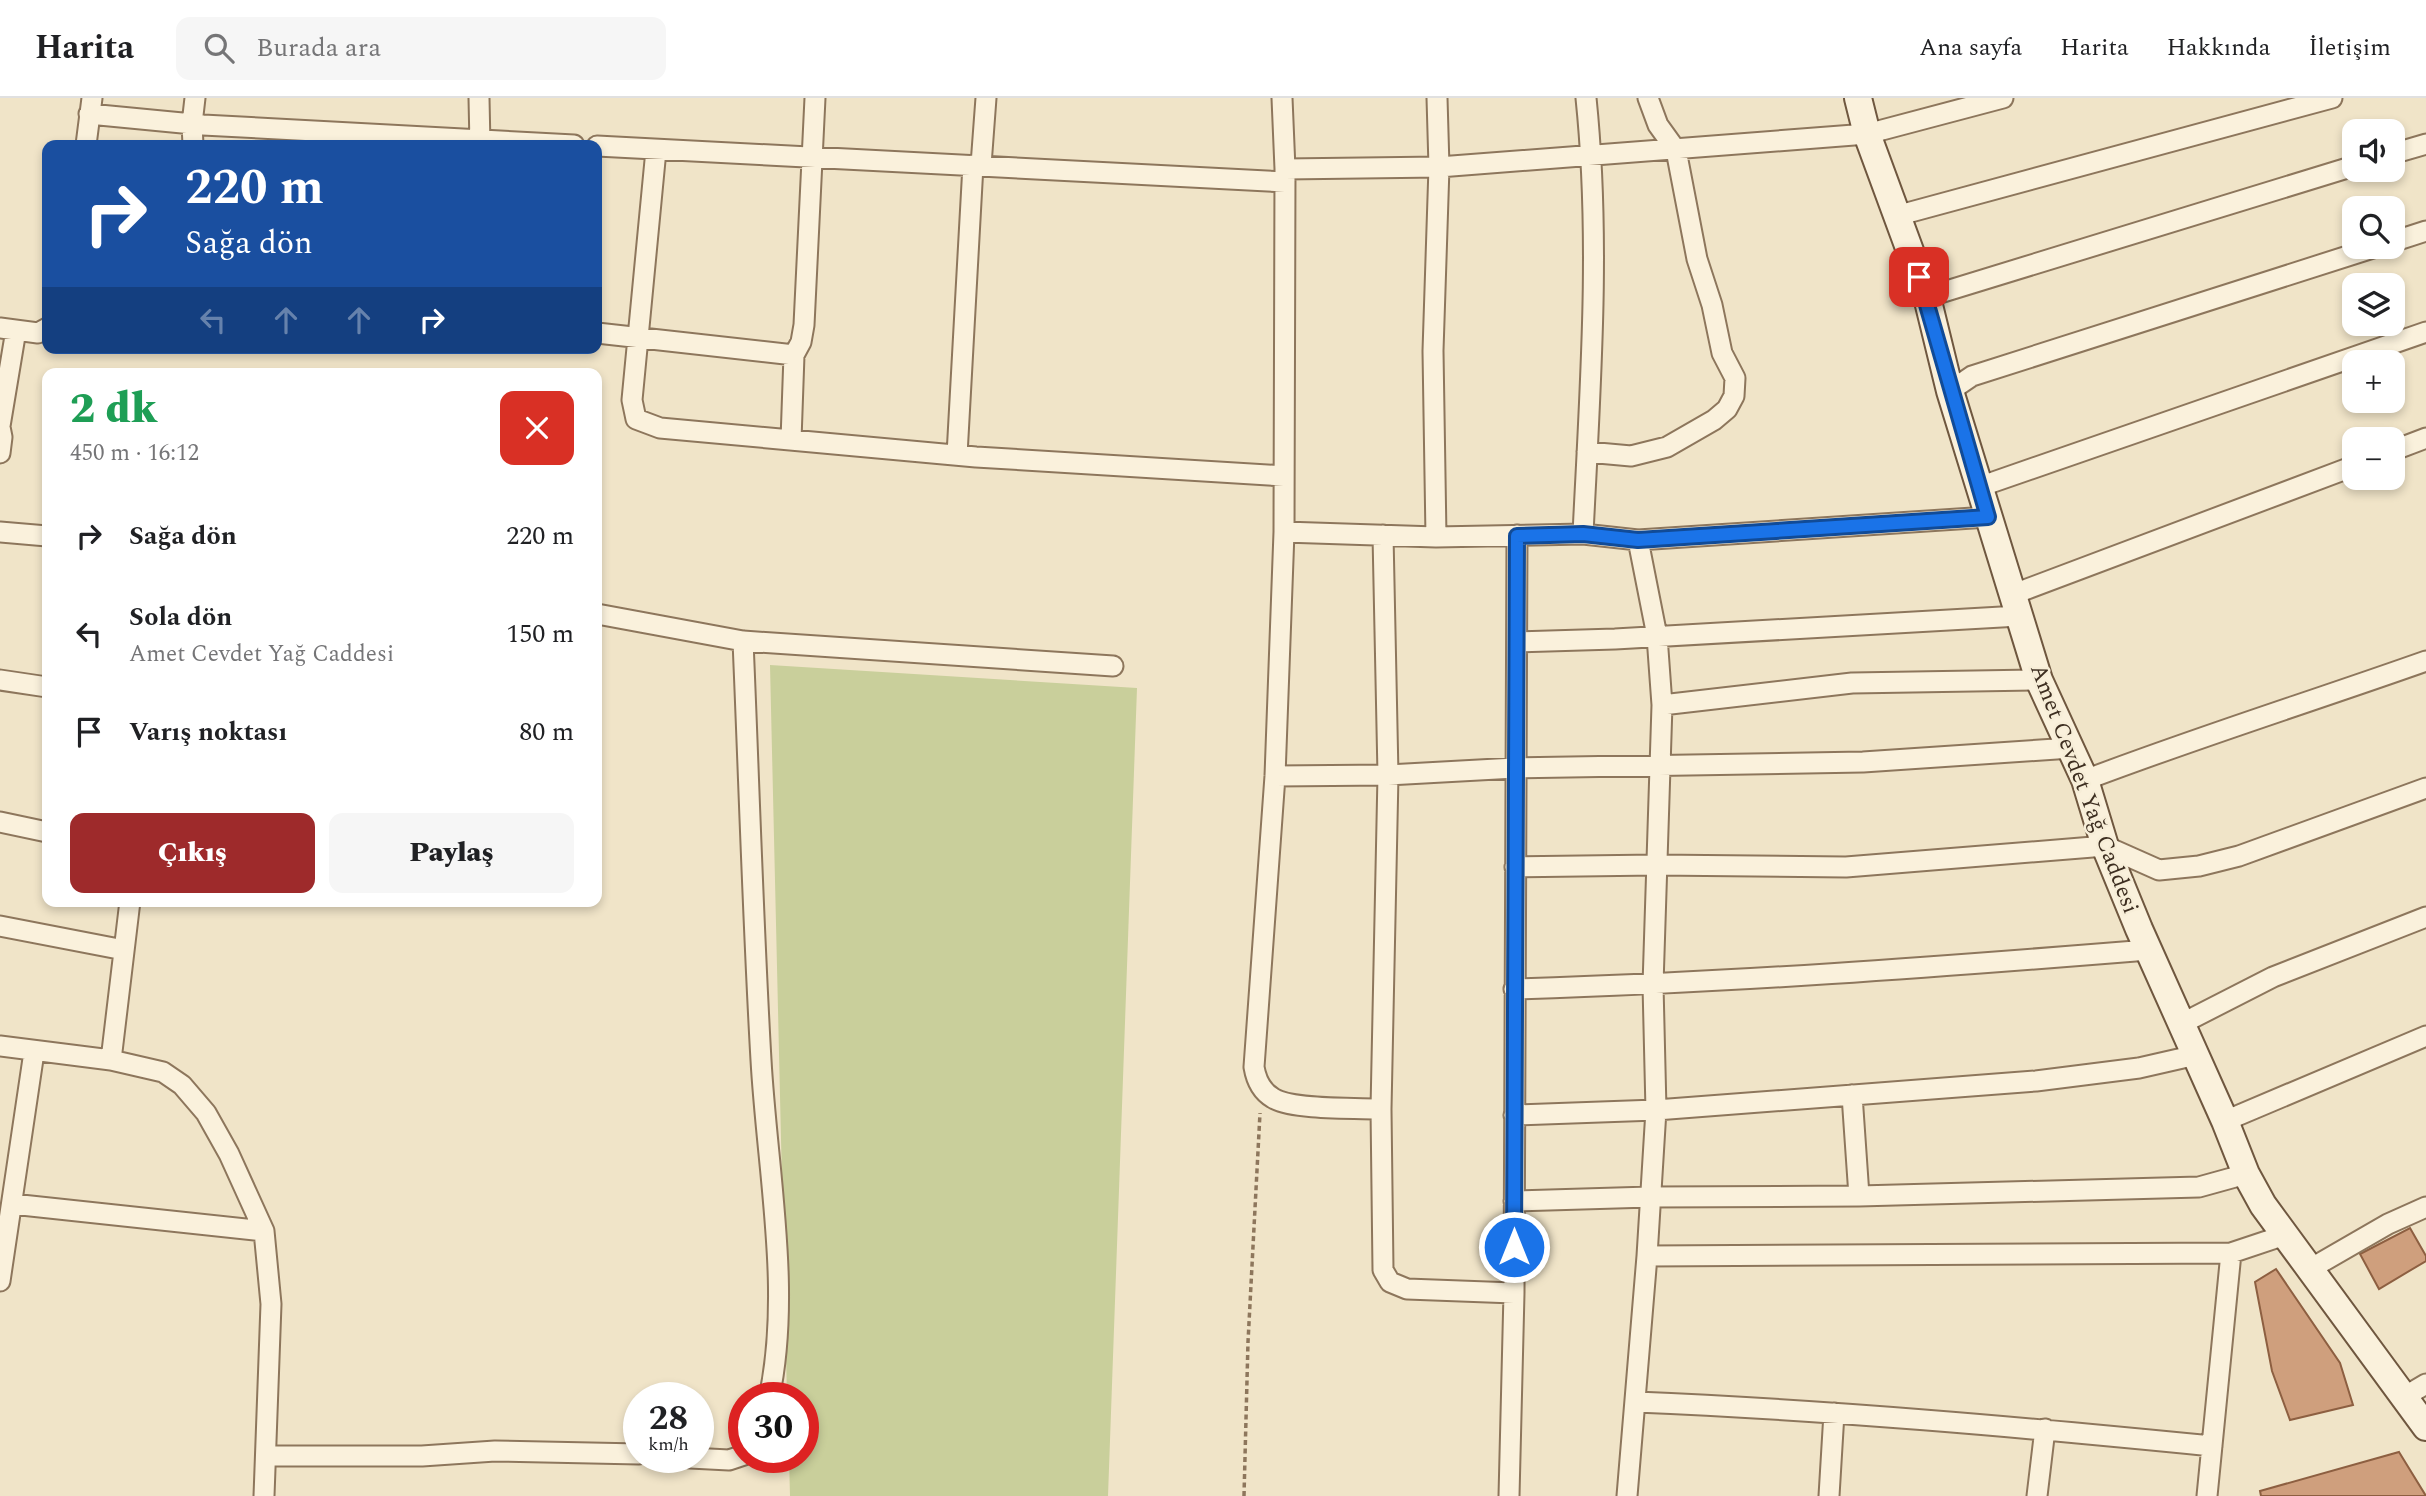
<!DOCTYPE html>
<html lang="tr">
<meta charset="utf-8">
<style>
:root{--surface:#fff;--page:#f6f6f6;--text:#202124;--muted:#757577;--line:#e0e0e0;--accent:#9e2a2b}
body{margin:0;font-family:Spectral,serif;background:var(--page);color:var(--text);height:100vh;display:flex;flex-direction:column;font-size:26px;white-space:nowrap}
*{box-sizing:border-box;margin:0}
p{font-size:23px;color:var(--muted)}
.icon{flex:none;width:38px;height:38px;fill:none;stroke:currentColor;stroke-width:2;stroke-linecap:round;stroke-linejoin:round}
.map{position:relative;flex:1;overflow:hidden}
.side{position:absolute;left:42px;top:270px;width:560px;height:539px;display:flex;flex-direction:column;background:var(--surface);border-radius:14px;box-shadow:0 4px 10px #0003}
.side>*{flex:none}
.hud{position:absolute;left:42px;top:42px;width:560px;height:214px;border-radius:14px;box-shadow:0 4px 10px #0003;background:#1a4fa0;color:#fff;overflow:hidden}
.fabs{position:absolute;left:2342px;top:21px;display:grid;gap:14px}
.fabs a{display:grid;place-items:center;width:63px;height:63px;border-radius:14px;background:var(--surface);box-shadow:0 4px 10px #0003;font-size:35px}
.speed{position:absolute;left:623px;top:1284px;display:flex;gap:14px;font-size:35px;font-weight:700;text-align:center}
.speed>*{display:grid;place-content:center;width:91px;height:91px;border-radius:50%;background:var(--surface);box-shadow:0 4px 10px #0003;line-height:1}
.speed small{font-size:18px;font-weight:400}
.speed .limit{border:10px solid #d22;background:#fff;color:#111}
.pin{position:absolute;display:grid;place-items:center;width:60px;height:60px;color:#fff;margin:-30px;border-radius:14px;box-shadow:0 4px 10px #0006}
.me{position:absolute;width:77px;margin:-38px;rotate:0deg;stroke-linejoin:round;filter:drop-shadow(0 0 5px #0008)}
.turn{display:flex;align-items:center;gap:24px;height:147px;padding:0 28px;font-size:32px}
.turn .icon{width:91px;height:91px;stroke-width:2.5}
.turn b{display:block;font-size:49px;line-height:60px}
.lanes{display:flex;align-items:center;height:66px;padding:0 28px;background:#0003;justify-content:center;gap:35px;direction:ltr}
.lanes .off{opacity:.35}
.round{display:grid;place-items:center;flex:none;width:74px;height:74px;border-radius:14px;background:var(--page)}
.headline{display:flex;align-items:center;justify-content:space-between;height:119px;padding:0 28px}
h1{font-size:42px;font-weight:800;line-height:52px;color:#1e9e55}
.cta{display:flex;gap:14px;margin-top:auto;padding:14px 28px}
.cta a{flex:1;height:80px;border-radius:14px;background:var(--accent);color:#fff;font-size:28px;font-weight:800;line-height:80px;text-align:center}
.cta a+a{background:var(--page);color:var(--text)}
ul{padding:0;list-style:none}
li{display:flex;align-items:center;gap:21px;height:98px;padding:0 28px}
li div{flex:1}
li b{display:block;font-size:26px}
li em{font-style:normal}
header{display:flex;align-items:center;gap:42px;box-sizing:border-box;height:98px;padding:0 35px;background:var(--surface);border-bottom:2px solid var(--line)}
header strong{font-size:33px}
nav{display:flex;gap:38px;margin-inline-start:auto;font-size:24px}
.search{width:490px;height:63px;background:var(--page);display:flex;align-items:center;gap:18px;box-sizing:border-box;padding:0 24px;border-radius:14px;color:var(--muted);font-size:26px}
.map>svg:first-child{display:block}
</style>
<header>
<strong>Harita</strong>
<div class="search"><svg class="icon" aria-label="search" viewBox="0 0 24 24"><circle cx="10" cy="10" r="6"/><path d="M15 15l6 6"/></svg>Burada ara</div>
<nav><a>Ana sayfa</a><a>Harita</a><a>Hakkında</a><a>İletişim</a></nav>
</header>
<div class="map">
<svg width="2426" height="1398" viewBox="0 0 2426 1398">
<rect width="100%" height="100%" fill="#f0e4c8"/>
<path fill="#c9cf9b" d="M770 567 1137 590 1108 1398H790L789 1360H803V1300H787Z"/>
<path fill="#cf9f7d" stroke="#8d5f41" stroke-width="2" d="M2410 1130 2426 1158V1163L2379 1191 2360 1156Z
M2276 1171 2340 1265 2353 1307 2290 1322 2272 1273 2255 1184Z
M2399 1354 2426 1398H2261L2260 1393Z"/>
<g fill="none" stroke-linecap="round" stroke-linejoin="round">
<defs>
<path id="street" d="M479 0 480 47
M1282 0 1285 71
M89 16 203 27 574 47
M86 47 92 0
M193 47 192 26 195 0
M597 48 1285 84
M656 52 632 302 636 321 660 330 976 359 1284 378
M2392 56 2426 46
M981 67 986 0
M1896 118 2332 0
M2392 144 2426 133
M1927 199 2354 68
M0 230 38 235 47 230
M597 235 794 257
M1950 293 1972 278 2376 149
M0 328 16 232
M0 329 2 339 0 355
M791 342 794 257 801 244 804 227 815 0
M2392 353 2426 340
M1587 354 1631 358 1667 349 1714 322 1727 311 1734 298 1735 280 1722 255 1712 207 1697 161 1676 52 1658 27 1648 0
M957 357 973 67
M1979 389 2426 234
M0 434 47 438
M1284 434 1436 439 1583 436 1638 442 1657 538 1662 607 1653 887 1656 1012 1647 1158 1627 1398
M1583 436C1590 292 1601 144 1586 0
M1383 437 1388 677 1381 1011 1383 1172 1390 1184 1407 1191 1514 1195
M1436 439 1433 253 1439 69 1437 0
M1638 442 1988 419
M2014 496 2354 368
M597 516 743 543 1113 568
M743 543C749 683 753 823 761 962 767 1071 792 1193 769 1300
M1517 544 1615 541 2019 518
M0 582 47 589
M1662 607 1852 585 2039 582
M1275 678 1388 677 1515 670 1863 664 2071 650
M2085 682C2198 639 2313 603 2426 563
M0 724 47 734
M1515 769 1656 767 1846 769 2105 748 2159 772 2199 768 2239 758 2426 690
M0 828 124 852
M1514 891C1726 885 1937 869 2148 852
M2181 926 2273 879 2426 819
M0 948 111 962 163 974 182 987 206 1015 229 1056 264 1133 271 1206 264 1398
M111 962 130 803
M1852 997 1859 1098
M1381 1011C1356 1010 1291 1012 1273 1000 1261 993 1256 981 1254 969L1275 678 1284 434 1285 71 1439 69 1867 36 2003 0
M1514 1017 1656 1012 2036 983 2139 970 2196 957
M2225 1023 2426 938
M1514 1103 1650 1099 1859 1098 2199 1089 2246 1076
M12 1106 264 1133
M1647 1158 2231 1155 2285 1137
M2310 1171 2388 1126 2426 1109
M0 1183 34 954
M2404 1299 2426 1286
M1636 1304C1828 1312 2020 1329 2212 1348
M266 1358H422L495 1353 639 1356
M690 1360 729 1362 744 1357
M1509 1398 1514 1195 1517 437
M1829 1398 1834 1315
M2037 1398 2045 1331
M2207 1398 2231 1155"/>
<path id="secondary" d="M1858 0 1867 36 1927 199 1950 293 2039 582 2085 682 2105 748 2139 831 2225 1023 2246 1076 2263 1107 2426 1329"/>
</defs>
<use href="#street" stroke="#8d765c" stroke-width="23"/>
<use href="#secondary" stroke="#6f573f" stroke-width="30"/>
<path stroke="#8d765c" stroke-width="3.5" stroke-dasharray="5 3.5" stroke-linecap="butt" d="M1244 1398 1248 1244 1260 1015"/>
<use href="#street" stroke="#faf1dc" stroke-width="19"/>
<use href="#secondary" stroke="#faf1dc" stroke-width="26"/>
</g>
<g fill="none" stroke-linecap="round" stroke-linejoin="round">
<defs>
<path id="route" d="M1514 1149 1517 438 1583 436 1638 442 1988 419 1919 179"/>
</defs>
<use href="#route" stroke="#114b97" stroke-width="18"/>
<use href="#route" stroke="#1a73e8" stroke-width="12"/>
</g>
<g text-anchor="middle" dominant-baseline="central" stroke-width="5" stroke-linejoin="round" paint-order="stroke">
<g font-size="23" fill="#3d2e20" stroke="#f7eed8">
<text transform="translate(2084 691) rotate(69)">Amet Cevdet Yağ Caddesi</text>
</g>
</g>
</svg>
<div class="fabs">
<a><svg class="icon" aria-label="sound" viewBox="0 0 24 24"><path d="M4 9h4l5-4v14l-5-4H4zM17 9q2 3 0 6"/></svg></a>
<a><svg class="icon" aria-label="search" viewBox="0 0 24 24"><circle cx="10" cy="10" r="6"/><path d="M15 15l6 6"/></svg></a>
<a><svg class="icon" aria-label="layers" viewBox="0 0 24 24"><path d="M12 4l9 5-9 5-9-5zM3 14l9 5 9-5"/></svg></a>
<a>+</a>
<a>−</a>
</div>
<div class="speed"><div>28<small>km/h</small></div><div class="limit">30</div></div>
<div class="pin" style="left:1919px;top:179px;background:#d93025"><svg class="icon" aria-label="arrive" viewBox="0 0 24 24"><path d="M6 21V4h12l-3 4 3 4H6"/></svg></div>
<svg class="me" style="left:1514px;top:1149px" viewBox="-20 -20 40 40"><circle r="17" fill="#1a73e8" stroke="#fff" stroke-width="3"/><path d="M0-11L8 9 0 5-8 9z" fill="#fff"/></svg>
<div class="hud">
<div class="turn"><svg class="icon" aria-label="right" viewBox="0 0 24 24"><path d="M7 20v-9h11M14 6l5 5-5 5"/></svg><div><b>220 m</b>Sağa dön</div></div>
<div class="lanes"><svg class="icon off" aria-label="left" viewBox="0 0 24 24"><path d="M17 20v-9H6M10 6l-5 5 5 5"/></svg><svg class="icon off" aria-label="ahead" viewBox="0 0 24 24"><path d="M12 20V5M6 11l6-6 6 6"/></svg><svg class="icon off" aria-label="ahead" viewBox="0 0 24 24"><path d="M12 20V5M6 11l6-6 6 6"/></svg><svg class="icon" aria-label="right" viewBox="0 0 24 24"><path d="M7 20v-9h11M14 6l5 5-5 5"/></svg></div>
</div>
<section class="side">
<div class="headline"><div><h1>2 dk</h1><p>450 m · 16:12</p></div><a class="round" style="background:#d93025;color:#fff"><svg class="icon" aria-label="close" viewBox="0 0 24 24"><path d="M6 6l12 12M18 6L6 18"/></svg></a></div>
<ul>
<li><svg class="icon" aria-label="right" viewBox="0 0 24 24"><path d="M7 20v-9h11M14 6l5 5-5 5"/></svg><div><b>Sağa dön</b></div><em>220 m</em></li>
<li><svg class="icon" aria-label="left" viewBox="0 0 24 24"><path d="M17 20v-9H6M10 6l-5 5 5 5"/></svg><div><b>Sola dön</b><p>Amet Cevdet Yağ Caddesi</p></div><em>150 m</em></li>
<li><svg class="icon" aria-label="arrive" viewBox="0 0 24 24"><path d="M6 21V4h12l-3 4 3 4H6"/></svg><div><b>Varış noktası</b></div><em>80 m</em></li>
</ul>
<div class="cta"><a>Çıkış</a><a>Paylaş</a></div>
</section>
</div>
